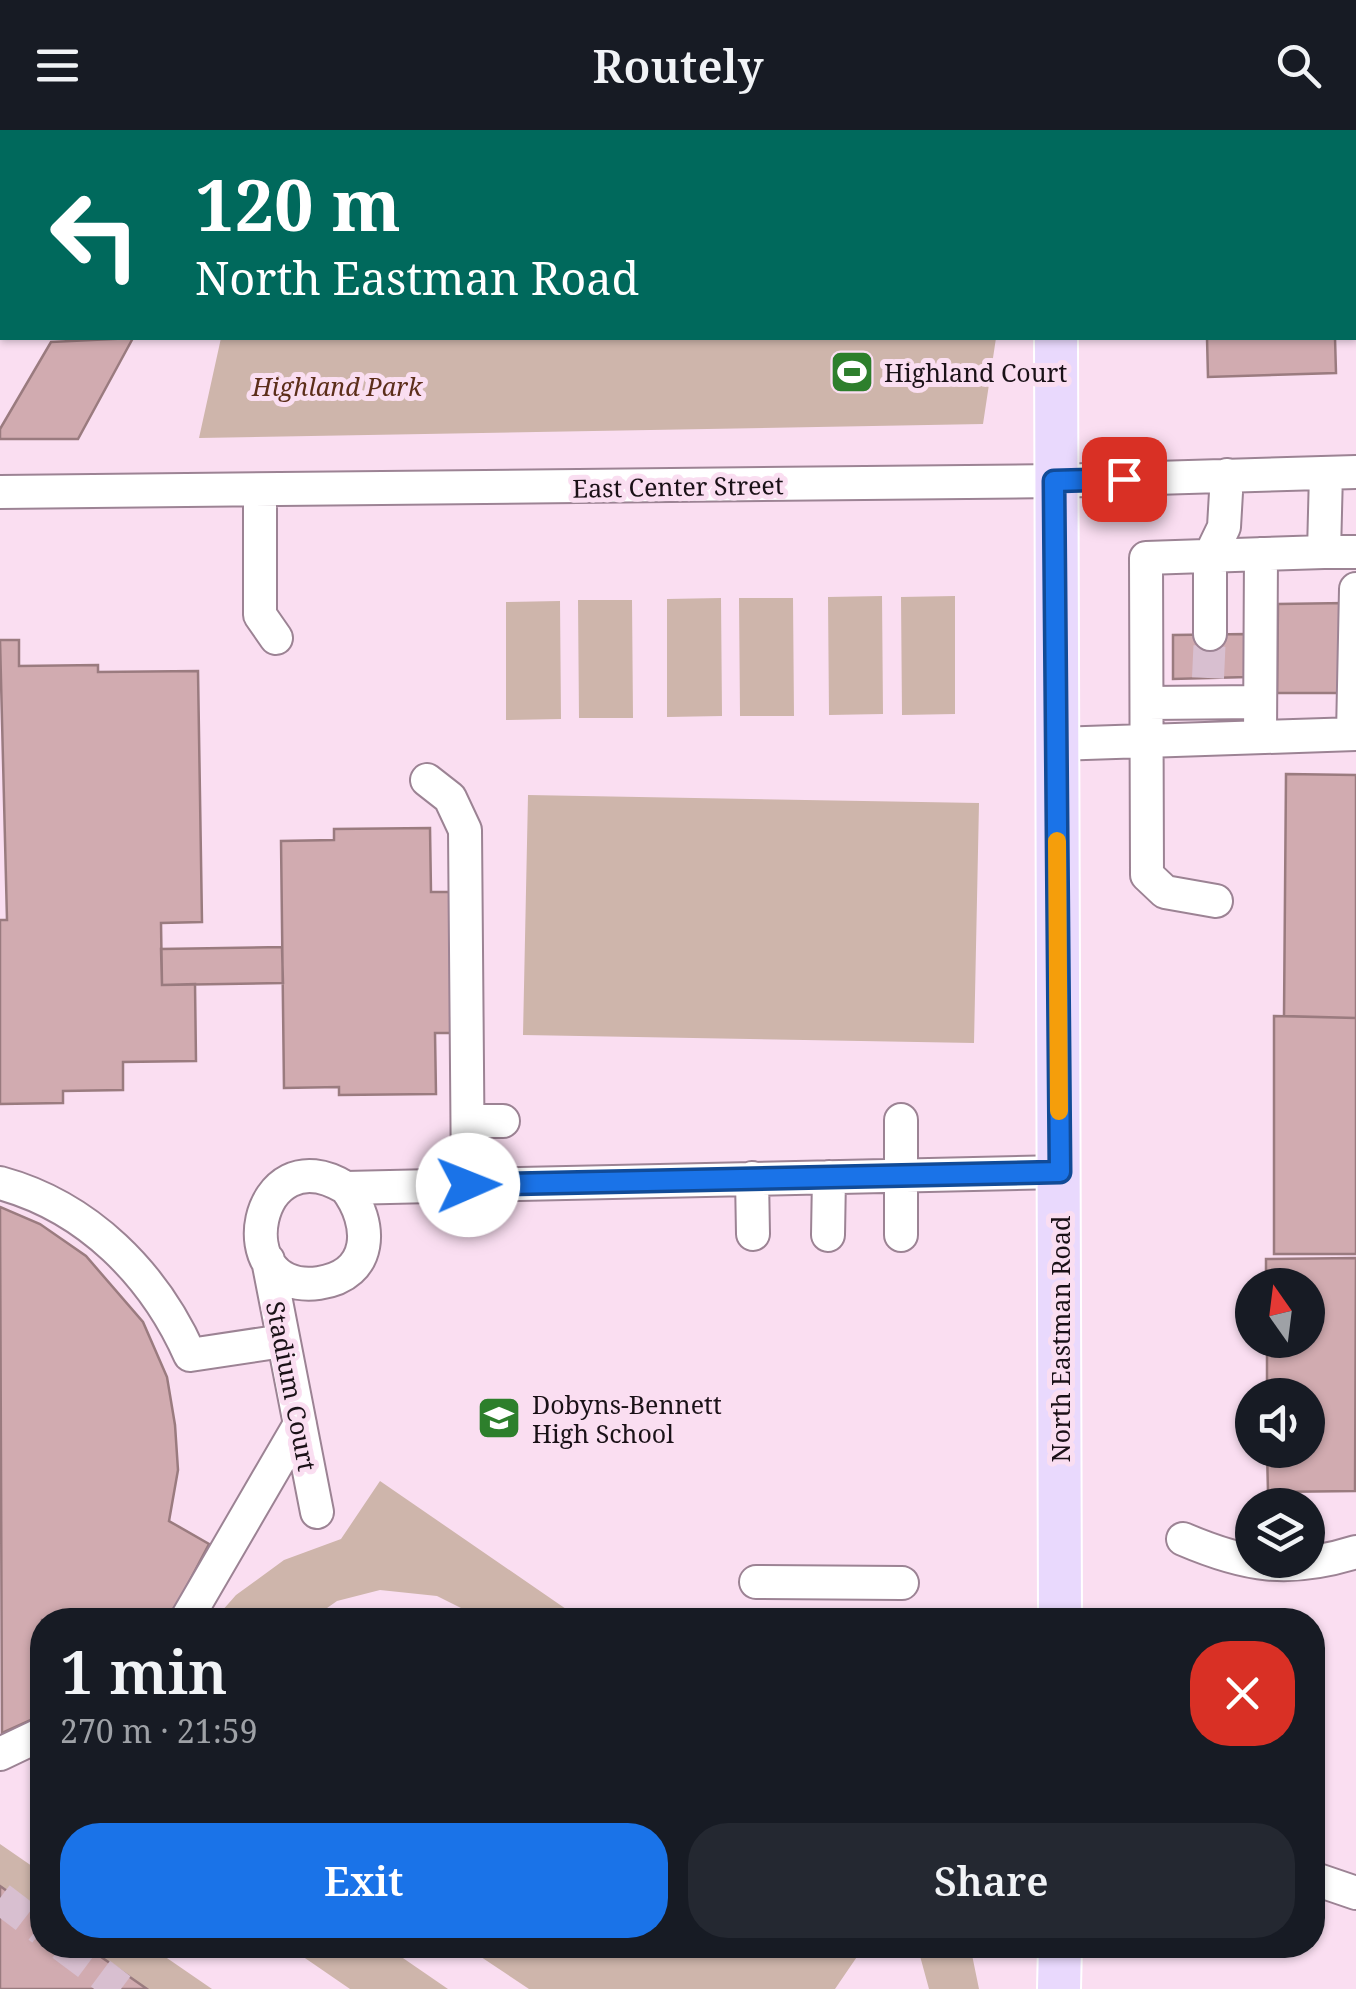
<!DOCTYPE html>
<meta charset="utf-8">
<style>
:root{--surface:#171b24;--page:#242831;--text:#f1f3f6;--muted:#9ea1a6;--accent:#1a73e8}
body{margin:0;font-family:"Noto Serif",serif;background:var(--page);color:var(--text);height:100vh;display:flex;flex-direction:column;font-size:38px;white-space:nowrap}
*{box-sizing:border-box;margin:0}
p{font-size:32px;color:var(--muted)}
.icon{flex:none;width:55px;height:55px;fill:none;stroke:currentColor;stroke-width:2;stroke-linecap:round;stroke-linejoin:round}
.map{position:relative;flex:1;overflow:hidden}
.details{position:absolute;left:30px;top:1478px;width:1295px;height:350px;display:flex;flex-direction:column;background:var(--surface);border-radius:40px;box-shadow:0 2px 8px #0004}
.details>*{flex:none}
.banner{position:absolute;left:0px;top:0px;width:1358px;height:210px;box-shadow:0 2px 8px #0004;background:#00695c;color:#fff;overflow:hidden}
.needle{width:65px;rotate:346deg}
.controls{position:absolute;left:1235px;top:1138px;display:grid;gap:20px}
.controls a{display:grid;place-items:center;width:90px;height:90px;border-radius:50%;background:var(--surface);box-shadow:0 2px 8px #0004;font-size:50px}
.pin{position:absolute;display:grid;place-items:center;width:85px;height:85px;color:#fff;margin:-42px;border-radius:20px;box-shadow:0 5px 15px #0006}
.me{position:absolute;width:110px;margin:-55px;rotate:89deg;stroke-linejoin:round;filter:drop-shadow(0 0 8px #0008)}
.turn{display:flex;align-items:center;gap:35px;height:210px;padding:0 30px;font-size:45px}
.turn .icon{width:130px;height:130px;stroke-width:2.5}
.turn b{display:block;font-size:70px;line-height:85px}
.round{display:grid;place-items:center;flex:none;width:105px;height:105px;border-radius:40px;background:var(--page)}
.head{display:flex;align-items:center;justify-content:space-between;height:170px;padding:0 30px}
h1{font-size:60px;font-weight:600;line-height:75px}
.button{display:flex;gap:20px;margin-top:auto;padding:20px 30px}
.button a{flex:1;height:115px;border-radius:40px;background:var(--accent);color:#fff;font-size:40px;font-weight:600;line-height:115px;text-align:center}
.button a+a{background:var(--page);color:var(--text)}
header{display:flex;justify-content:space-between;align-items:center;height:130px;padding:0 30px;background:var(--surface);font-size:45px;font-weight:600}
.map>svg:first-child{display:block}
</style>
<header><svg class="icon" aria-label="menu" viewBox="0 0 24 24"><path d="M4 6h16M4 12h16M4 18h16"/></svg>Routely<svg class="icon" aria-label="search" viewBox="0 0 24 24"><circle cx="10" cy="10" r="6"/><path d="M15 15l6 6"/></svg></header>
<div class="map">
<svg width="1356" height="1859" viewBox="0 0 1356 1859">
<rect width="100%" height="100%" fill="#fadef1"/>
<path fill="#ceb5ab" d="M267 0H1005L267 2Z
M221 208H996L983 294 199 308Z
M882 466 883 584 829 585 828 467Z
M955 466V584L902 585 901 467Z
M721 468 722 586 667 587V469Z
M739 468H793L794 586H740Z
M578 470H632L633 588H579Z
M560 471 561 589 506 590V472Z
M528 665 979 673 974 913 523 905Z
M380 1351 582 1490H485L437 1466 380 1460 337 1471 310 1490H214L236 1465 284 1430 341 1409Z
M0 1714 42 1743V1815H148L212 1859H0Z
M286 1815H384L448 1859H350Z
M463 1815H865L835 1859H529Z
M917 1815H970L979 1859H929Z"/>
<path fill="#d1abb0" stroke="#9a7b7f" stroke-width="2.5" d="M133 208 78 309H0V299L51 212Z
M1207 208H1335L1336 243 1208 247Z
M1346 473V563H1277L1278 474Z
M1247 504V547L1173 549V505Z
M0 510H19V536L98 535V542L198 541 202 792 161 793 162 855 195 854 196 931 123 932V960L63 961V973L0 974V790H7Z
M1286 644 1356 645V888L1284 886Z
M430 698 431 762H453L457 903H435L436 964 339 965V957L284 958 281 711 334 710V699Z
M282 817 283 853 162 855 161 819Z
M1274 886 1356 888V1124H1274Z
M0 1077 40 1094 86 1126 143 1192 167 1247 175 1295 178 1340 169 1391 209 1414 169 1490H42V1585L2 1603Z
M1356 1128 1355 1361 1268 1362 1267 1320H1308V1265H1267V1210H1308V1155H1266V1129Z
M0 1756 42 1786V1815H84L147 1859H0Z"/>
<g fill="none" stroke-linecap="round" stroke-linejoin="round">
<path stroke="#d8bfd0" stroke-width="32" stroke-dasharray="32 16" stroke-linecap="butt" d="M1208 548 1210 504
M0 1768 42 1800
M62 1815 121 1859"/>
<defs>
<path id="minor" d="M1355 61H1356
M260 360V485L276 508
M0 362 1055 351 1356 342
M1324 422H1356
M1210 504V426L1224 397 1227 345
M1148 573 1260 572
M1353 604 1356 459
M1260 607 1261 424
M1056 614 1356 604
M427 650 450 668 465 700 468 1055
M1216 771 1165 762 1147 745 1146 428 1324 422 1326 343
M901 990V1105
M468 991H503
M752 1048 753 1104
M0 1053C88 1077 154 1144 190 1225L283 1211
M346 1058C373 1093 374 1145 319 1153 224 1166 254 1001 346 1058L1060 1042
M828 1105 829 1047
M268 1130 317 1382
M1183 1409C1246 1436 1289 1443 1356 1422
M756 1452 902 1453
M186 1490 300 1294
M0 1624 42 1604
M1312 1748 1356 1763"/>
<path id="major" d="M1056 0V2
M1056 208 1060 1490
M1059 1859 1060 1815"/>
</defs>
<use href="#minor" stroke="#9c8394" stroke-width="36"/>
<use href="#major" stroke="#fff" stroke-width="46"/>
<use href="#minor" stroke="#fff" stroke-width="32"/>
<use href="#major" stroke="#e9d9fd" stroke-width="42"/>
</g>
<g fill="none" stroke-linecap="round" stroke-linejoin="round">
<defs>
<path id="route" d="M468 1055 1060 1042 1054 351 1124 349"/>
</defs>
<use href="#route" stroke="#114b97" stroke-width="25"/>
<use href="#route" stroke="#1a73e8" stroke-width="18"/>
<path stroke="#f59e0b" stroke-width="18" d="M1057 711 1059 981"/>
</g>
<defs>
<symbol id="stadium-square" viewBox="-11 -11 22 22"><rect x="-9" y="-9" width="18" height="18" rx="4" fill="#2d7f2c" stroke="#fadef1"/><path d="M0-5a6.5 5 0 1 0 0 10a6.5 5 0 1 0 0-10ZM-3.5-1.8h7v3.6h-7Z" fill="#fff"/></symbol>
<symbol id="school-square" viewBox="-11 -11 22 22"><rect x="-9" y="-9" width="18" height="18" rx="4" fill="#2d7f2c" stroke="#fadef1"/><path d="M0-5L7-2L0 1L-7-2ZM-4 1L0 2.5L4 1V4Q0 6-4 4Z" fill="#fff"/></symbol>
</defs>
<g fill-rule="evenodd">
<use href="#stadium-square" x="827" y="217" width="50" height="50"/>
<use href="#school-square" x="474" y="1263" width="50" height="50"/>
</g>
<g text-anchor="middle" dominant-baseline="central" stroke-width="10" stroke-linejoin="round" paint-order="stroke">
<g font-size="25" fill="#1a1117" stroke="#fadef1" text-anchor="start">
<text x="884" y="242">Highland Court</text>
<text x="532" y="1274">Dobyns-Bennett<tspan x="532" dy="29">High School</tspan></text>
</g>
<g font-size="25" font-style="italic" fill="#5c2e1a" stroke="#fadef1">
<text x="337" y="256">Highland Park</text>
</g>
<g font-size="25" fill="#1a1117" stroke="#fadef1">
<text transform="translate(678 356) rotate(-1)">East Center Street</text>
<text transform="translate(1060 1209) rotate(-90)">North Eastman Road</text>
<text transform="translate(292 1256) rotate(79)">Stadium Court</text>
</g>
</g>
</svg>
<div class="controls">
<a><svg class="needle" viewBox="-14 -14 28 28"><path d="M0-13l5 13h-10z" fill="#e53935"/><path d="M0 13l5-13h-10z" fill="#9ea1a6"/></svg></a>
<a><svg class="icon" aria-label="sound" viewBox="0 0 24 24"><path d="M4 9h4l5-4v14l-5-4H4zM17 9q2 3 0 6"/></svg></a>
<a><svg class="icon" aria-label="layers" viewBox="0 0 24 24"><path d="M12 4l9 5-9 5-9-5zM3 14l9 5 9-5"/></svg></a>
</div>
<div class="pin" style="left:1124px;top:349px;background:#d93025"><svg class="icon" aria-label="arrive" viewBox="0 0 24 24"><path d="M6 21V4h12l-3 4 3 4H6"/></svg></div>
<svg class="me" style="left:468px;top:1055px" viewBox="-20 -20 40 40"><circle r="19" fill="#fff"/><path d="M0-13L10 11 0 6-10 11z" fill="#1a73e8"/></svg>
<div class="banner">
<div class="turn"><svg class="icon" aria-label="left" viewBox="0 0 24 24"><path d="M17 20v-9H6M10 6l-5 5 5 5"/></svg><div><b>120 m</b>North Eastman Road</div></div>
</div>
<section class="details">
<div class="head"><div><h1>1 min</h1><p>270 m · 21:59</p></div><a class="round" style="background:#d93025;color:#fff"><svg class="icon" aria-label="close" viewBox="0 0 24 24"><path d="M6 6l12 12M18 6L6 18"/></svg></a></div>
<div class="button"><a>Exit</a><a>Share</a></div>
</section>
</div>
